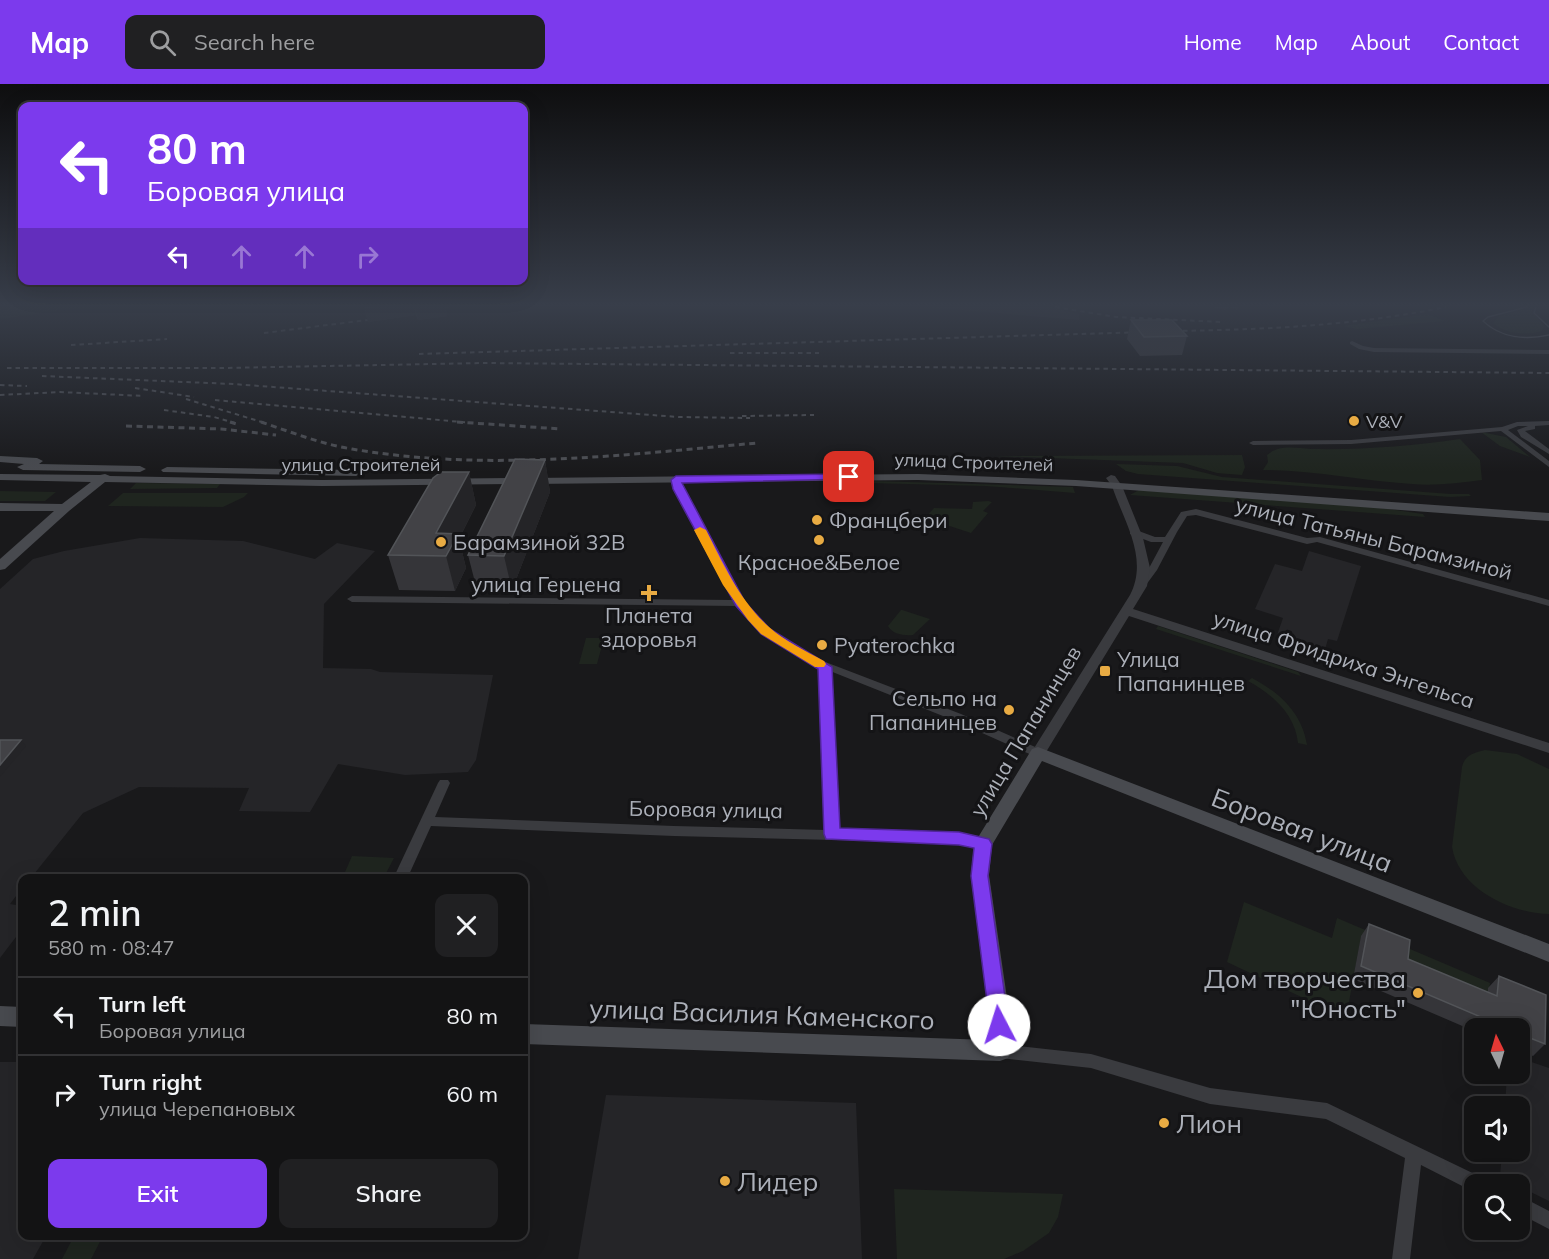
<!DOCTYPE html>
<meta charset="utf-8">
<style>
:root{--surface:#131314;--page:#202022;--text:#f1f3f6;--muted:#9d9ea0;--line:#323234;--accent:#7c3aed}
body{margin:0;font-family:Mulish,sans-serif;background:var(--page);color:var(--text);height:100vh;display:flex;flex-direction:column;font-size:22px;white-space:nowrap}
*{box-sizing:border-box;margin:0}
p{font-size:20px;color:var(--muted)}
.icon{flex:none;width:33px;height:33px;fill:none;stroke:currentColor;stroke-width:2;stroke-linecap:round;stroke-linejoin:round}
.map{position:relative;flex:1;overflow:hidden}
.side{position:absolute;left:18px;top:790px;width:510px;height:366px;display:flex;flex-direction:column;background:var(--surface);border-radius:12px;box-shadow:0 6px 24px #0002,0 0 0 2px var(--line)}
.side>*{flex:none}
.top-card{position:absolute;left:18px;top:18px;width:510px;height:183px;border-radius:12px;box-shadow:0 6px 24px #0002,0 0 0 2px var(--line);background:#7c3aed;color:#fff;overflow:hidden}
.needle{width:39px;rotate:355deg}
.fabs{position:absolute;left:1464px;top:934px;display:grid;gap:12px}
.fabs a{display:grid;place-items:center;width:66px;height:66px;border-radius:12px;background:var(--surface);box-shadow:0 6px 24px #0002,0 0 0 2px var(--line);font-size:30px}
.pin{position:absolute;display:grid;place-items:center;width:51px;height:51px;color:#fff;margin:-26px;border-radius:12px;box-shadow:0 3px 9px #0006}
.me{position:absolute;width:66px;margin:-33px;rotate:355deg;stroke-linejoin:round;filter:drop-shadow(0 0 4px #0008)}
.turn{display:flex;align-items:center;gap:21px;height:126px;padding:0 30px;font-size:27px}
.turn .icon{width:78px;height:78px;stroke-width:2.5}
.turn b{display:block;font-size:42px;line-height:51px}
.lanes{display:flex;align-items:center;height:57px;padding:0 30px;background:#0003;justify-content:center;gap:30px;direction:ltr}
.lanes .off{opacity:.35}
.round{display:grid;place-items:center;flex:none;width:63px;height:63px;border-radius:12px;background:var(--page)}
.summary{display:flex;align-items:center;justify-content:space-between;height:102px;padding:0 30px}
h1{font-size:36px;font-weight:600;line-height:45px}
.primary-button{display:flex;gap:12px;margin-top:auto;padding:12px 30px}
.primary-button a{flex:1;height:69px;border-radius:12px;background:var(--accent);color:#fff;font-size:24px;font-weight:600;line-height:69px;text-align:center}
.primary-button a+a{background:var(--page);color:var(--text)}
ul{padding:0;list-style:none}
li{display:flex;align-items:center;gap:18px;height:78px;padding:0 30px;border-top:2px solid var(--line)}
li div{flex:1}
li b{display:block;font-size:22px}
li em{font-style:normal}
header{display:flex;align-items:center;gap:36px;box-sizing:border-box;height:84px;padding:0 30px;background:var(--accent);color:#fff}
header strong{font-size:28px}
nav{display:flex;gap:33px;margin-inline-start:auto;font-size:21px}
.search{width:420px;height:54px;background:var(--page);display:flex;align-items:center;gap:15px;box-sizing:border-box;padding:0 21px;border-radius:12px;color:var(--muted);font-size:22px}
.map>svg:first-child{display:block}
</style>
<header>
<strong>Map</strong>
<div class="search"><svg class="icon" aria-label="search" viewBox="0 0 24 24"><circle cx="10" cy="10" r="6"/><path d="M15 15l6 6"/></svg>Search here</div>
<nav><a>Home</a><a>Map</a><a>About</a><a>Contact</a></nav>
</header>
<div class="map">
<svg width="1549" height="1175" viewBox="0 0 1549 1175">
<rect width="100%" height="100%" fill="#19191b"/>
<path fill="#252528" d="M925 223H1050L1079 230V236Z
M140 454 243 457 315 475 337 459 375 467 324 520 323 584 371 585 380 588 493 591 476 676 468 688 405 691 338 680 310 728 239 727 249 704 139 703 83 729 30 795H22V804L10 820 22 822V845L0 874V505L33 475 64 467Z
M1309 467 1361 482 1337 557 1328 555 1323 572 1275 557 1283 534 1255 525 1275 480 1302 487Z
M1520 974 1549 984V1117L1500 1093 1502 1068H1520V1023H1505L1507 990H1520Z
M0 978H22V1152H46L33 1175H0Z
M606 1011 856 1019 862 1175H578Z"/>
<path fill="#1f251f" d="M15 223H86L0 235V225Z
M1533 223 1532 228 1544 242 1542 247C1527 252 1505 250 1493 239L1499 232Z
M1427 230 1445 237 1357 245 1343 242Z
M1481 348 1506 353 1530 373 1500 362Z
M1460 355 1480 376 1482 396C1458 399 1435 402 1412 400 1362 397 1313 386 1263 386L1268 378 1267 371C1279 360 1296 364 1311 365 1361 366 1412 362 1460 355Z
M1242 371 1245 383 1242 391 1217 389 1183 379 994 372Z
M1116 380 1177 382 1222 393 1451 410H1469L1471 412 1450 413 1138 390 1126 387Z
M874 397 1073 403 1075 409 986 402 868 399Z
M136 399 215 400H220L217 404 130 405Z
M1139 406 1375 423 1423 430 1425 433 1130 411Z
M0 407 56 408 45 417H0Z
M123 409H248L244 413 223 423 108 422Z
M988 417 992 418 983 427 988 429 971 449 925 434 934 424 972 425 973 418Z
M901 526H902L930 535 913 551C904 552 892 550 888 542Z
M1158 542 1298 588 1301 592 1156 545Z
M586 554H604L597 580H579Z
M1252 594C1280 609 1302 629 1307 661L1298 659C1295 630 1272 610 1248 597Z
M1485 666 1517 670 1549 685V830C1510 829 1459 805 1452 763L1462 683C1465 671 1473 669 1485 666Z
M352 772 394 774 383 795H342Z
M1244 818 1332 854 1337 834 1490 899 1487 924 1361 853 1346 934 1227 878Z
M894 1105 1063 1110 1058 1133 1049 1149 1023 1167 1004 1175H897Z
M74 1152H103L91 1175H62Z"/>
<g fill="none" stroke-linecap="round" stroke-linejoin="round">
<path fill="#3a3b3f" fill-rule="evenodd" d="M1352 257 1363 262 1374 264 1549 266V270L1374 268 1359 265 1350 260V258Z
M1549 337V341L1535 342V345L1525 347 1549 365V370L1521 353 1517 346 1528 342H1518L1508 346 1549 377V383L1501 347 1351 360 1253 361 1249 359 1253 357 1351 356 1502 343 1517 338Z
M673 394H679L682 405 744 517 769 545 815 574 961 630 1042 666 1044 669 1042 672H1034L953 636 830 587 838 746 959 749 987 757 989 760 987 763 983 765 959 759 674 752 431 742 407 795H393L438 699 440 696H448L450 699 435 733 674 742 826 746 820 583 807 578 761 549 737 522 352 518 347 515 352 512 733 516 674 405Z
M1196 425 1307 454 1320 453 1549 516V522L1317 458 1307 460 1196 431 1187 432 1177 448 1157 486 1143 505H1137L1135 503 1148 486 1163 458H1151L1130 450V446H1136L1155 453H1165L1181 428Z
M1000 960 1091 970 1210 1004 1327 1019 1485 1095 1488 1101H1474V1108L1421 1081 1410 1175H1392L1405 1074 1326 1035 1210 1020 1091 984 1000 974 995 972 992 967 995 962Z
M1520 1112 1549 1127V1145L1520 1130Z"/>
<path fill="#3a3b3f" fill-rule="evenodd" d="M1111 391 1115 392 1122 402 1143 454 1150 484 1147 502 1133 525 1549 659V669L1129 532 1043 673H1033L1031 669 1130 511C1149 474 1124 438 1112 402L1106 394Z"/>
<path fill="#484a4f" fill-rule="evenodd" d="M0 372 37 374 43 377 39 380 140 382 146 385 140 388 23 386 17 383 24 380 0 378Z
M167 383 356 386 362 389 356 392 163 388 161 386Z
M0 390 100 391 105 390 110 392 322 396 918 390 1076 396 1549 429V437L1076 402 918 396 322 402 105 398 69 427 5 485 0 486V475L54 427H0V419L62 420 91 398 0 396Z
M1038 663 1549 860V878L1042 677 992 761 989 791 1007 914 1011 967 1008 974 1000 977 524 960V940L989 956 987 914 971 791 974 760 1032 665Z
M0 922 22 923V943L0 942Z"/>
<path stroke="#4d4f54" stroke-width="1.5" d="M1527 223 1488 233 1483 237C1501 254 1526 256 1549 251
M1536 223 1534 229 1549 243"/>
<path stroke="#4d4f54" stroke-width="2" stroke-dasharray="4.5 4" stroke-linecap="butt" d="M1055 223 1116 233 1222 238
M1166 247C1260 246 1353 242 1446 223
M264 249 383 234
M71 261 167 255
M730 269H819
M419 270 1145 248
M7 284H223L485 279 1549 289
M42 292 233 300 679 333 750 334
M0 301 27 302
M135 304 194 313
M0 311 60 308 144 312
M186 315 265 339
M215 316 473 339
M164 326 214 333 235 339
M742 332 814 331"/>
<path stroke="#4d4f54" stroke-width="3" stroke-dasharray="6 4.5" stroke-linecap="butt" d="M230 338 240 341
M261 338C291 348 321 360 352 365 486 388 623 371 757 359
M457 338 561 345
M126 342 221 345 276 351"/>
</g>
<path fill="#353539" d="M364 223H448V224H446L447 232 418 236 416 231 368 238Z
M1213 223H1230L1225 226Z
M1231 223H1238L1237 226Z
M1131 236 1187 252 1182 271 1140 272 1127 255Z
M545 376 550 408 512 506H477L468 471Z
M469 388 476 421 459 455 466 484 455 507 399 506 388 471Z
M1369 840 1408 875 1488 908V904L1499 892 1545 960 1533 972 1520 967V945H1474V947L1353 895 1361 852Z"/>
<path fill="#242427" d="M374 223H414L416 231 368 238 365 225Z
M415 223H448L446 224 447 232 418 236Z
M545 376 550 408 512 506 504 472Z
M469 388 476 421 459 455 466 484 455 507 446 472 436 449Z
M21 656 26 662 0 693V681Z"/>
<path fill="#424246" stroke="#525458" stroke-width="1.5" d="M1131 236H1172L1187 252 1144 253Z
M515 375 545 376 504 472 468 471Z
M441 388H469L436 449 458 450 446 472 388 471 433 394Z
M0 656H21L0 681Z
M1369 840 1410 856 1408 875 1497 912 1499 892 1546 911 1545 960 1520 950V945H1509L1361 882Z"/>
<linearGradient id="sky" x2="0" y2="1"><stop stop-color="#0e0e0f"/><stop offset="0.57" stop-color="#383e4a"/><stop offset="1" stop-color="#383e4a" stop-opacity="0"/></linearGradient>
<rect width="1549" height="388" fill="url(#sky)"/>
<path fill="#7c3aed" stroke="#51269a" stroke-width="1.5" d="M849 390H852V395L682 399 745 518 770 545 832 583 840 744 959 748 989 755 992 760 988 792 1009 941 1006 947 999 950 992 947 990 941 971 792 974 764 959 761 826 755 824 750 818 585 761 550 736 522 673 405 671 396 676 392Z"/>
<path fill="#f59e0b" d="M700 443 706 446C723 480 740 517 769 543 784 557 806 567 824 577L826 580 824 583H815L761 550 748 536 723 501 694 446Z"/>
<g fill="#e8ab43" stroke="#141416" stroke-width="2">
<circle cx="1354" cy="337" r="6"/>
<circle cx="817" cy="436" r="6"/>
<circle cx="819" cy="456" r="6"/>
<circle cx="441" cy="458" r="6"/>
<path d="M646 500h6v6h6v6h-6v6h-6v-6h-6v-6h6z"/>
<circle cx="822" cy="561" r="6"/>
<rect x="1099" y="581" width="12" height="12" rx="3"/>
<circle cx="1009" cy="626" r="6"/>
<circle cx="1418" cy="909" r="6"/>
<circle cx="1164" cy="1039" r="6"/>
<circle cx="725" cy="1097" r="6"/>
</g>
<g text-anchor="middle" dominant-baseline="central" stroke-width="6" stroke-linejoin="round" paint-order="stroke">
<g font-size="18" fill="#acb0b9" stroke="#141416" text-anchor="start">
<text x="1366" y="337">V&amp;V</text>
</g>
<g font-size="18" fill="#acb0b9" stroke="#141416">
<text transform="translate(974 378) rotate(2)">улица Строителей</text>
<text x="361" y="380">улица Строителей</text>
</g>
<g font-size="21" fill="#acb0b9" stroke="#141416" text-anchor="start">
<text x="829" y="436">Францбери</text>
<text x="453" y="458">Барамзиной 32В</text>
<text x="819" y="478" text-anchor="middle">Красное&amp;Белое</text>
<text x="649" y="531" text-anchor="middle">Планета<tspan x="649" dy="24">здоровья</tspan></text>
<text x="834" y="561">Pyaterochka</text>
<text x="1117" y="575">Улица<tspan x="1117" dy="24">Папанинцев</tspan></text>
<text x="997" y="614" text-anchor="end">Сельпо на<tspan x="997" dy="24">Папанинцев</tspan></text>
</g>
<g font-size="21" fill="#acb0b9" stroke="#141416">
<text transform="translate(1374 454) rotate(14)">улица Татьяны Барамзиной</text>
<text x="546" y="500">улица Герцена</text>
<text transform="translate(1344 575) rotate(18)">улица Фридриха Энгельса</text>
<text transform="translate(1025 647) rotate(-59)">улица Папанинцев</text>
<text transform="translate(706 725) rotate(1)">Боровая улица</text>
</g>
<g font-size="26" fill="#acb0b9" stroke="#141416">
<text transform="translate(1302 746) rotate(21)">Боровая улица</text>
<text transform="translate(762 930) rotate(2)">улица Василия Каменского</text>
</g>
<g font-size="26" fill="#acb0b9" stroke="#141416" text-anchor="start">
<text x="1406" y="894" text-anchor="end">Дом творчества<tspan x="1406" dy="30">"Юность"</tspan></text>
<text x="1176" y="1039">Лион</text>
<text x="737" y="1097">Лидер</text>
</g>
</g>
</svg>
<div class="fabs">
<a><svg class="needle" viewBox="-14 -14 28 28"><path d="M0-13l5 13h-10z" fill="#e53935"/><path d="M0 13l5-13h-10z" fill="#9d9ea0"/></svg></a>
<a><svg class="icon" aria-label="sound" viewBox="0 0 24 24"><path d="M4 9h4l5-4v14l-5-4H4zM17 9q2 3 0 6"/></svg></a>
<a><svg class="icon" aria-label="search" viewBox="0 0 24 24"><circle cx="10" cy="10" r="6"/><path d="M15 15l6 6"/></svg></a>
</div>
<div class="pin" style="left:849px;top:393px;background:#d93025"><svg class="icon" aria-label="arrive" viewBox="0 0 24 24"><path d="M6 21V4h12l-3 4 3 4H6"/></svg></div>
<svg class="me" style="left:999px;top:941px" viewBox="-20 -20 40 40"><circle r="19" fill="#fff"/><path d="M0-13L10 11 0 6-10 11z" fill="#7c3aed"/></svg>
<div class="top-card">
<div class="turn"><svg class="icon" aria-label="left" viewBox="0 0 24 24"><path d="M17 20v-9H6M10 6l-5 5 5 5"/></svg><div><b>80 m</b>Боровая улица</div></div>
<div class="lanes"><svg class="icon" aria-label="left" viewBox="0 0 24 24"><path d="M17 20v-9H6M10 6l-5 5 5 5"/></svg><svg class="icon off" aria-label="ahead" viewBox="0 0 24 24"><path d="M12 20V5M6 11l6-6 6 6"/></svg><svg class="icon off" aria-label="ahead" viewBox="0 0 24 24"><path d="M12 20V5M6 11l6-6 6 6"/></svg><svg class="icon off" aria-label="right" viewBox="0 0 24 24"><path d="M7 20v-9h11M14 6l5 5-5 5"/></svg></div>
</div>
<section class="side">
<div class="summary"><div><h1>2 min</h1><p>580 m · 08:47</p></div><a class="round"><svg class="icon" aria-label="close" viewBox="0 0 24 24"><path d="M6 6l12 12M18 6L6 18"/></svg></a></div>
<ul>
<li><svg class="icon" aria-label="left" viewBox="0 0 24 24"><path d="M17 20v-9H6M10 6l-5 5 5 5"/></svg><div><b>Turn left</b><p>Боровая улица</p></div><em>80 m</em></li>
<li><svg class="icon" aria-label="right" viewBox="0 0 24 24"><path d="M7 20v-9h11M14 6l5 5-5 5"/></svg><div><b>Turn right</b><p>улица Черепановых</p></div><em>60 m</em></li>
</ul>
<div class="primary-button"><a>Exit</a><a>Share</a></div>
</section>
</div>
